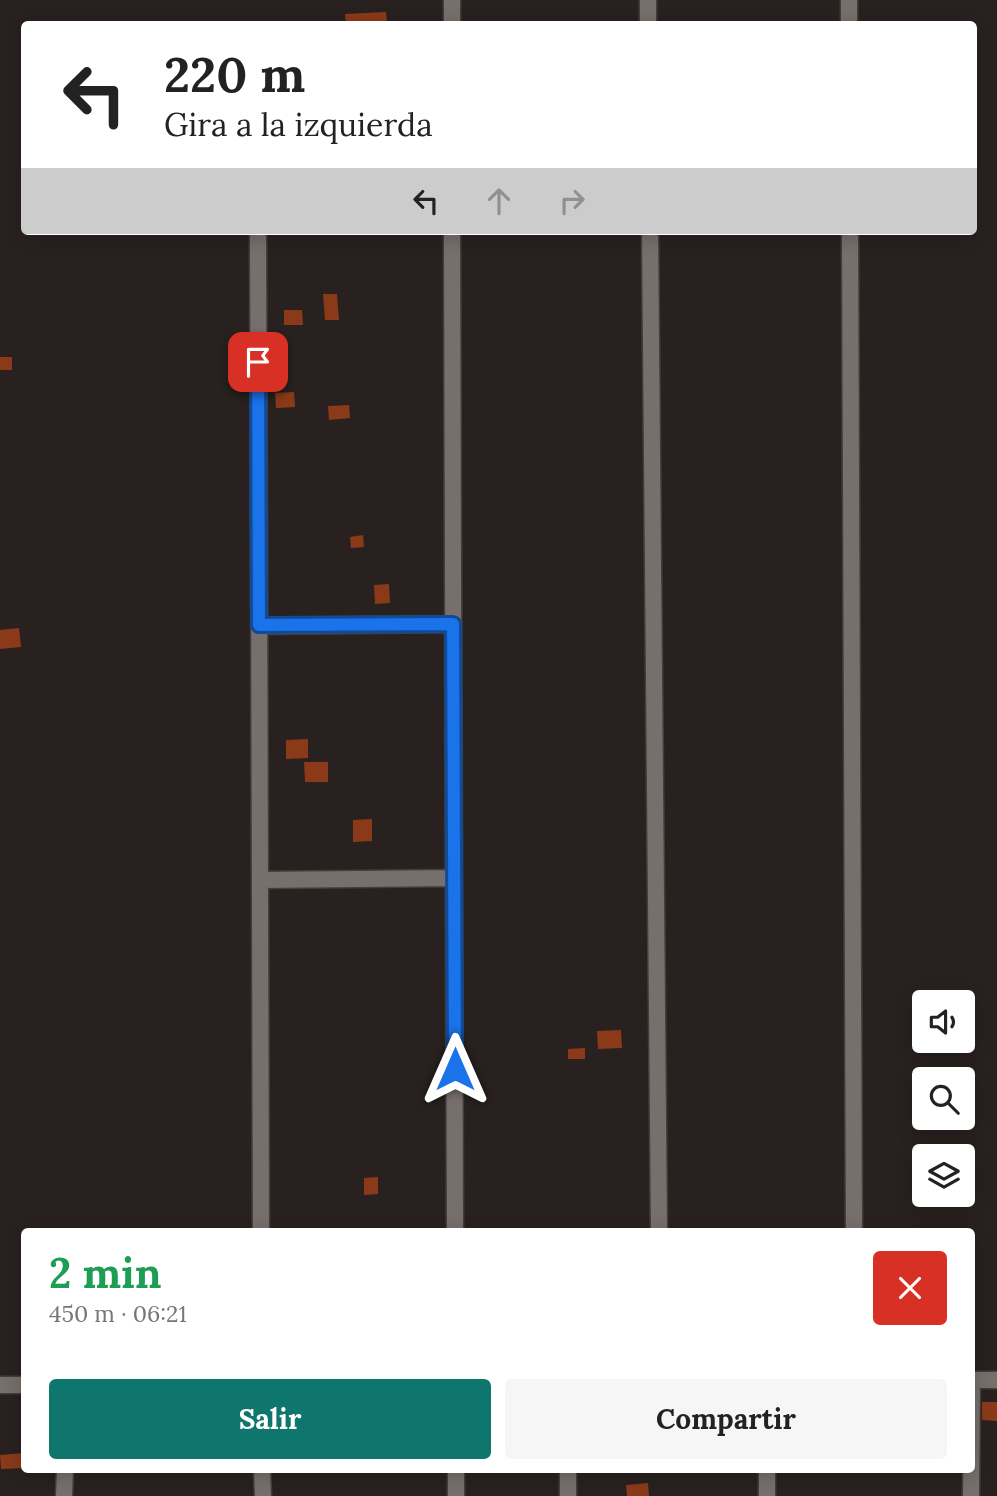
<!DOCTYPE html>
<html lang="es">
<meta charset="utf-8">
<style>
:root{--surface:#fff;--page:#f6f6f6;--text:#222;--muted:#767676;--accent:#0f766e}
body{margin:0;font-family:Lora,serif;background:var(--page);color:var(--text);height:100vh;display:flex;flex-direction:column;font-size:26px;white-space:nowrap}
*{box-sizing:border-box;margin:0}
p{font-size:23px;color:var(--muted)}
.icon{flex:none;width:38px;height:38px;fill:none;stroke:currentColor;stroke-width:2;stroke-linecap:round;stroke-linejoin:round}
.map{position:relative;flex:1;overflow:hidden}
.side{position:absolute;left:21px;top:1228px;width:954px;height:245px;display:flex;flex-direction:column;background:var(--surface);border-radius:7px;box-shadow:0 4px 18px #0003}
.side>*{flex:none}
.banner{position:absolute;left:21px;top:21px;width:956px;height:214px;border-radius:7px;box-shadow:0 4px 18px #0003;background:#fff;color:var(--text);overflow:hidden}
.tools{position:absolute;left:912px;top:990px;display:grid;gap:14px}
.tools a{display:grid;place-items:center;width:63px;height:63px;border-radius:7px;background:var(--surface);box-shadow:0 4px 18px #0003;font-size:35px}
.pin{position:absolute;display:grid;place-items:center;width:60px;height:60px;color:#fff;margin:-30px;border-radius:14px;box-shadow:0 4px 10px #0006}
.me{position:absolute;width:77px;margin:-38px;rotate:0deg;stroke-linejoin:round;filter:drop-shadow(0 0 5px #0008)}
.turn{display:flex;align-items:center;gap:24px;height:147px;padding:0 28px;font-size:32px}
.turn .icon{width:91px;height:91px;stroke-width:2.5}
.turn b{display:block;font-size:49px;line-height:60px}
.lanes{display:flex;align-items:center;height:66px;padding:0 28px;background:#0003;justify-content:center;gap:35px;direction:ltr}
.lanes .off{opacity:.35}
.round{display:grid;place-items:center;flex:none;width:74px;height:74px;border-radius:7px;background:var(--page)}
.overview{display:flex;align-items:center;justify-content:space-between;height:119px;padding:0 28px}
h1{font-size:42px;font-weight:700;line-height:52px;color:#1e9e55}
.primary-button{display:flex;gap:14px;margin-top:auto;padding:14px 28px}
.primary-button a{flex:1;height:80px;border-radius:7px;background:var(--accent);color:#fff;font-size:28px;font-weight:700;line-height:80px;text-align:center}
.primary-button a+a{background:var(--page);color:var(--text)}
.map>svg:first-child{display:block}
</style>
<div class="map">
<svg width="997" height="1496" viewBox="0 0 997 1496">
<rect width="100%" height="100%" fill="#28211f"/>
<path fill="#8a3a19" d="M386 12 387 24H346L345 14Z
M323 294H337L339 320H325Z
M284 310H302L303 325H284Z
M0 357H12V370H0Z
M294 392 295 407 276 408 275 393Z
M349 405 350 418 329 420 328 406Z
M363 535 364 547 351 548 350 537Z
M389 584 390 603 375 604 374 585Z
M19 628 21 647 0 649V630Z
M308 739V758L286 759V740Z
M304 762H328V782H305Z
M372 819V841L353 842V820Z
M621 1030 622 1048 598 1049 597 1031Z
M585 1048V1059H568V1049Z
M378 1177V1194L364 1195V1178Z
M982 1402H997V1421L982 1420Z
M24 1453V1468L1 1469 0 1455Z
M648 1483 649 1496H627L626 1485Z"/>
<g fill="none" stroke-linecap="round" stroke-linejoin="round">
<defs>
<path id="minor" d="M452 0V24
M648 0V24
M849 0V24
M258 231 261 1232
M452 231 455 1232
M650 231 659 1232
M850 231 854 1232
M259 626 453 624
M260 880 454 878
M971 1380H997
M0 1385H24
M262 1470 263 1496
M456 1470V1496
M767 1470V1496
M64 1496 65 1470
M568 1496V1470
M971 1496 972 1380"/>
</defs>
<use href="#minor" stroke="#423e3c" stroke-width="19"/>
<use href="#minor" stroke="#776f6c" stroke-width="16"/>
</g>
<g fill="none" stroke-linecap="round" stroke-linejoin="round">
<defs>
<path id="route" d="M258 362 259 625 453 624 455 1069"/>
</defs>
<use href="#route" stroke="#114b97" stroke-width="18"/>
<use href="#route" stroke="#1a73e8" stroke-width="12"/>
</g>
</svg>
<div class="tools">
<a><svg class="icon" aria-label="sound" viewBox="0 0 24 24"><path d="M4 9h4l5-4v14l-5-4H4zM17 9q2 3 0 6"/></svg></a>
<a><svg class="icon" aria-label="search" viewBox="0 0 24 24"><circle cx="10" cy="10" r="6"/><path d="M15 15l6 6"/></svg></a>
<a><svg class="icon" aria-label="layers" viewBox="0 0 24 24"><path d="M12 4l9 5-9 5-9-5zM3 14l9 5 9-5"/></svg></a>
</div>
<div class="pin" style="left:258px;top:362px;background:#d93025"><svg class="icon" aria-label="arrive" viewBox="0 0 24 24"><path d="M6 21V4h12l-3 4 3 4H6"/></svg></div>
<svg class="me" style="left:455px;top:1069px" viewBox="-20 -20 40 40"><path d="M0-17L14 15 0 8-14 15z" fill="#1a73e8" stroke="#fff" stroke-width="4"/></svg>
<div class="banner">
<div class="turn"><svg class="icon" aria-label="left" viewBox="0 0 24 24"><path d="M17 20v-9H6M10 6l-5 5 5 5"/></svg><div><b>220 m</b>Gira a la izquierda</div></div>
<div class="lanes"><svg class="icon" aria-label="left" viewBox="0 0 24 24"><path d="M17 20v-9H6M10 6l-5 5 5 5"/></svg><svg class="icon off" aria-label="ahead" viewBox="0 0 24 24"><path d="M12 20V5M6 11l6-6 6 6"/></svg><svg class="icon off" aria-label="right" viewBox="0 0 24 24"><path d="M7 20v-9h11M14 6l5 5-5 5"/></svg></div>
</div>
<section class="side">
<div class="overview"><div><h1>2 min</h1><p>450 m · 06:21</p></div><a class="round" style="background:#d93025;color:#fff"><svg class="icon" aria-label="close" viewBox="0 0 24 24"><path d="M6 6l12 12M18 6L6 18"/></svg></a></div>
<div class="primary-button"><a>Salir</a><a>Compartir</a></div>
</section>
</div>
